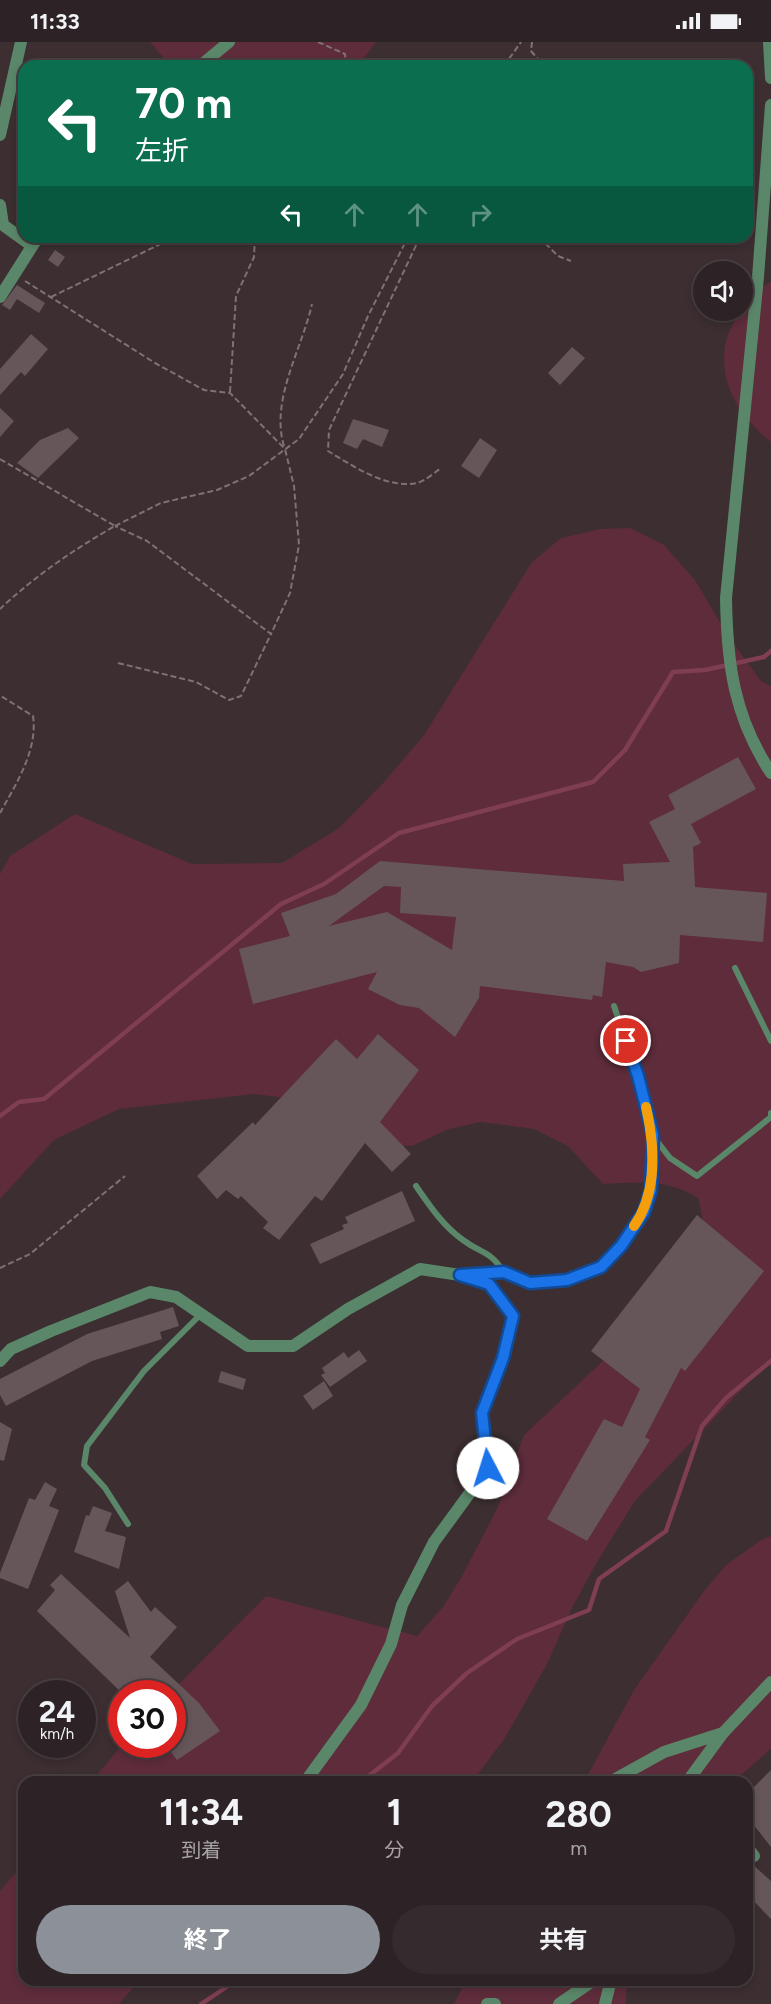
<!DOCTYPE html>
<html lang="ja">
<meta charset="utf-8">
<style>
:root{--surface:#2d2225;--page:#352a2d;--text:#f1f3f6;--muted:#a7a4a7;--line:#483f42;--accent:#8c9099}
body{margin:0;font-family:Figtree,"Noto Sans JP",sans-serif;background:var(--page);color:var(--text);height:100vh;display:flex;flex-direction:column;font-size:22px;white-space:nowrap}
*{box-sizing:border-box;margin:0}
p{font-size:20px;color:var(--muted)}
.icon{flex:none;width:33px;height:33px;fill:none;stroke:currentColor;stroke-width:2;stroke-linecap:round;stroke-linejoin:round}
.map{position:relative;flex:1;overflow:hidden}
.drawer{position:absolute;left:18px;top:1734px;width:735px;height:210px;display:flex;flex-direction:column;background:var(--surface);border-radius:18px;box-shadow:0 3px 9px #0003,0 0 0 2px var(--line)}
.drawer>*{flex:none}
.top-card{position:absolute;left:18px;top:18px;width:735px;height:183px;border-radius:18px;box-shadow:0 3px 9px #0003,0 0 0 2px var(--line);background:#0b6e4f;color:#fff;overflow:hidden}
.controls{position:absolute;left:693px;top:219px;display:grid;gap:12px}
.controls a{display:grid;place-items:center;width:60px;height:60px;border-radius:50%;background:var(--surface);box-shadow:0 3px 9px #0003,0 0 0 2px var(--line);font-size:30px}
.speed{position:absolute;left:18px;top:1638px;display:flex;gap:12px;font-size:30px;font-weight:700;text-align:center}
.speed>*{display:grid;place-content:center;width:78px;height:78px;border-radius:50%;background:var(--surface);box-shadow:0 3px 9px #0003,0 0 0 2px var(--line);line-height:1}
.speed small{font-size:15px;font-weight:400}
.speed .limit{border:9px solid #d22;background:#fff;color:#111}
.pin{position:absolute;display:grid;place-items:center;width:51px;height:51px;color:#fff;margin:-26px;border:3px solid #fff;border-radius:50%;box-shadow:0 2px 6px #0007}
.me{position:absolute;width:66px;margin:-33px;rotate:355deg;stroke-linejoin:round;filter:drop-shadow(0 0 4px #0008)}
.turn{display:flex;align-items:center;gap:21px;height:126px;padding:0 18px;font-size:27px}
.turn .icon{width:78px;height:78px;stroke-width:2.5}
.turn b{display:block;font-size:42px;line-height:51px}
.lanes{display:flex;align-items:center;height:57px;padding:0 18px;background:#0003;justify-content:center;gap:30px;direction:ltr}
.lanes .off{opacity:.35}
.eta{display:flex;justify-content:space-evenly;align-items:center;height:102px;text-align:center}
.eta b{font-size:36px;font-weight:700;line-height:42px}
.button{display:flex;gap:12px;margin-top:auto;padding:12px 18px}
.button a{flex:1;height:69px;border-radius:36px;background:var(--accent);color:#fff;font-size:24px;font-weight:700;line-height:69px;text-align:center}
.button a+a{background:var(--page);color:var(--text)}
.status{display:flex;justify-content:space-between;align-items:center;height:42px;padding:0 30px;background:var(--surface);direction:ltr}
.status svg{height:16px;fill:currentColor}
.map>svg:first-child{display:block}
</style>
<div class="status"><b>11:33</b><svg viewBox="0 0 49 12"><path d="M0 12V9h3v3zM5 12V6h3v6zM10 12V3h3v9zM15 12V0h3v12zM26 1h20v11H26zM47 4h2v5h-2z"/></svg></div>
<div class="map">
<svg width="771" height="1962" viewBox="0 0 771 1962">
<rect width="100%" height="100%" fill="#3c2e31"/>
<path fill="#5e2c3b" d="M150 0H376L358 24H170Z
M771 240V400C740 375 717 341 726 299 729 289 735 278 739 269L742 268 743 263 758 247Z
M630 486 664 503 695 538 728 594 761 639 771 644V1317L635 1459 597 1520 573 1564 546 1624 505 1696 472 1740H91L122 1703 172 1702V1652L170 1651 266 1554 417 1594 443 1565 462 1534 498 1465 524 1393 623 1300 703 1179 698 1156C668 1137 637 1140 603 1142L568 1104 534 1087 481 1080 449 1087 412 1104 384 1103 310 1059 254 1052 119 1067 54 1098 0 1157V832L10 814 75 772 192 822 282 821 339 786 385 739 424 693 532 520 561 496 600 487Z
M771 1494V1707L733 1740H584L634 1648 704 1549 726 1523 761 1498Z
M24 1821V1938H140L119 1962H0V1849Z
M466 1938H627L626 1962H454Z"/>
<g fill="none" stroke-linecap="round" stroke-linejoin="round">
<path stroke="#7f3e51" stroke-width="4.5" d="M0 1074 19 1060 44 1057 281 862 324 842 399 791 593 740 625 708 673 630 705 628 764 615 771 609
M361 1740 398 1711 432 1664 467 1631 517 1597 589 1568 599 1537 666 1489 702 1384 726 1356 771 1319
M201 1962 237 1938"/>
</g>
<path fill="#66565a" fill-rule="evenodd" d="M55 208 65 215 58 225 48 218Z
M17 243 45 261 39 271 17 257 10 268 2 263Z
M31 292 48 307 25 334 21 330 0 353V327Z
M572 305 585 316 560 343 548 331Z
M0 366 14 379 0 395Z
M353 377 389 388 382 405 363 397 357 407 343 401Z
M68 386 79 396 38 436 17 421 40 398Z
M480 396 497 408 479 436 461 424Z
M738 715 756 747 691 782 701 801 693 805 695 845 767 851 763 900 680 893 679 921 641 930 633 925 606 920 602 955 593 953 592 958 480 944 479 956 455 995 419 966 400 963 368 947 377 930 253 962 239 907 290 894 281 871 336 852 380 819 624 839 623 822 670 820 649 780 675 767 668 753ZM384 844 401 845 400 871 456 875 452 908 387 870 329 884Z
M378 992 419 1028 380 1080 411 1112 392 1130 365 1101 322 1159 315 1154 279 1198 263 1186 268 1180 241 1154 238 1157 226 1148 217 1157 197 1134 253 1080 255 1083 336 997 357 1017Z
M402 1149 415 1179 320 1222 310 1202 344 1187 342 1183 348 1181 345 1175Z
M697 1173 764 1229 685 1329 681 1326 645 1395 650 1398 587 1499 547 1477 604 1377 622 1385 640 1347 591 1309Z
M173 1265 179 1284 160 1290 162 1297 92 1319 6 1364 0 1353V1337L87 1292Z
M359 1308 367 1319 330 1345 321 1333 325 1331 322 1326 344 1310 348 1316Z
M221 1329 246 1337 243 1348 218 1340Z
M324 1339 333 1354 313 1368 303 1354Z
M0 1380 12 1387 4 1419 0 1418Z
M45 1440 57 1447 49 1464 59 1468 28 1547 0 1536V1531L29 1456 35 1458Z
M93 1464 112 1471 105 1489 126 1495 119 1527 74 1510 86 1473 89 1474Z
M61 1532 130 1596 115 1549 128 1539 151 1570 155 1565 177 1585 150 1615 199 1661 220 1689 177 1718 165 1702H172V1652H123L37 1569 55 1548 50 1543Z
M771 1728V1805L753 1782 747 1788V1752Z
M752 1822 771 1839V1877L747 1852V1826Z"/>
<g fill="none" stroke-linecap="round" stroke-linejoin="round">
<path stroke="#7e7275" stroke-width="2" stroke-dasharray="6 3" stroke-linecap="butt" d="M318 0 345 12 346 24
M532 0 531 9 544 24
M504 24 521 0
M420 195 329 388 328 409C353 424 386 447 417 441 425 439 434 431 441 426
M539 195 558 214 571 219
M25 239 155 321 204 348 230 351 285 407 294 444 299 503 290 551 271 592 147 499 115 484
M51 255 175 195
M230 350 236 254 254 215 255 195
M284 404C270 358 302 307 312 262
M0 417 115 484C73 508 35 534 0 567
M115 484 161 461 217 448 249 434 299 397 343 332 368 274 408 195
M118 621 196 640 229 658 241 654 271 592
M0 771C16 742 38 708 33 674L1 654
M0 1226 30 1212 125 1134"/>
<path stroke="#5a8769" stroke-width="6" d="M735 926 771 999
M653 1094 670 1116 697 1134 771 1075V1071
M416 1144C430 1164 443 1184 463 1198 483 1213 488 1207 504 1230
M469 1232 504 1230 530 1241 567 1238 601 1225 621 1204 644 1170 651 1148 653 1093 638 1034 614 964
M128 1482 105 1446 84 1423 87 1404 144 1329 201 1272"/>
<path stroke="#5a8769" stroke-width="12" d="M200 24 229 0
M0 93 21 0
M0 163 3 183 31 203
M0 255 38 195
M0 1319 11 1307 51 1289 150 1250 176 1255 248 1304H293L348 1267 420 1227 460 1233 489 1242 513 1274 503 1316 482 1371 488 1426 434 1500 402 1563 391 1602 361 1663 305 1740
M610 1740 664 1710 723 1691
M747 1805 754 1814
M487 1962H495
M559 1962 594 1938"/>
<path stroke="#5a8769" stroke-width="12" d="M769 0 771 36
M771 63 758 235 726 556C727 622 734 675 771 731
M687 1740 723 1691 771 1640
M605 1962 611 1938"/>
</g>
<g fill="none" stroke-linecap="round" stroke-linejoin="round">
<defs>
<path id="route" d="M488 1426 482 1371 503 1316 513 1274 489 1242 460 1233 504 1230 530 1241 567 1238 601 1225 621 1204 644 1170 651 1148 653 1093 638 1034 626 999"/>
</defs>
<use href="#route" stroke="#114b97" stroke-width="15"/>
<use href="#route" stroke="#1a73e8" stroke-width="10"/>
<path stroke="#f59e0b" stroke-width="10" d="M634 1184C658 1150 655 1105 646 1065"/>
</g>
</svg>
<div class="controls">
<a><svg class="icon" aria-label="sound" viewBox="0 0 24 24"><path d="M4 9h4l5-4v14l-5-4H4zM17 9q2 3 0 6"/></svg></a>
</div>
<div class="speed"><div>24<small>km/h</small></div><div class="limit">30</div></div>
<div class="pin" style="left:626px;top:999px;background:#d93025"><svg class="icon" aria-label="arrive" viewBox="0 0 24 24"><path d="M6 21V4h12l-3 4 3 4H6"/></svg></div>
<svg class="me" style="left:488px;top:1426px" viewBox="-20 -20 40 40"><circle r="19" fill="#fff"/><path d="M0-13L10 11 0 6-10 11z" fill="#1a73e8"/></svg>
<div class="top-card">
<div class="turn"><svg class="icon" aria-label="left" viewBox="0 0 24 24"><path d="M17 20v-9H6M10 6l-5 5 5 5"/></svg><div><b>70 m</b>左折</div></div>
<div class="lanes"><svg class="icon" aria-label="left" viewBox="0 0 24 24"><path d="M17 20v-9H6M10 6l-5 5 5 5"/></svg><svg class="icon off" aria-label="ahead" viewBox="0 0 24 24"><path d="M12 20V5M6 11l6-6 6 6"/></svg><svg class="icon off" aria-label="ahead" viewBox="0 0 24 24"><path d="M12 20V5M6 11l6-6 6 6"/></svg><svg class="icon off" aria-label="right" viewBox="0 0 24 24"><path d="M7 20v-9h11M14 6l5 5-5 5"/></svg></div>
</div>
<section class="drawer">
<div class="eta">
<div><b>11:34</b><p>到着</p></div>
<div><b>1</b><p>分</p></div>
<div><b>280</b><p>m</p></div>
</div>
<div class="button"><a>終了</a><a>共有</a></div>
</section>
</div>
